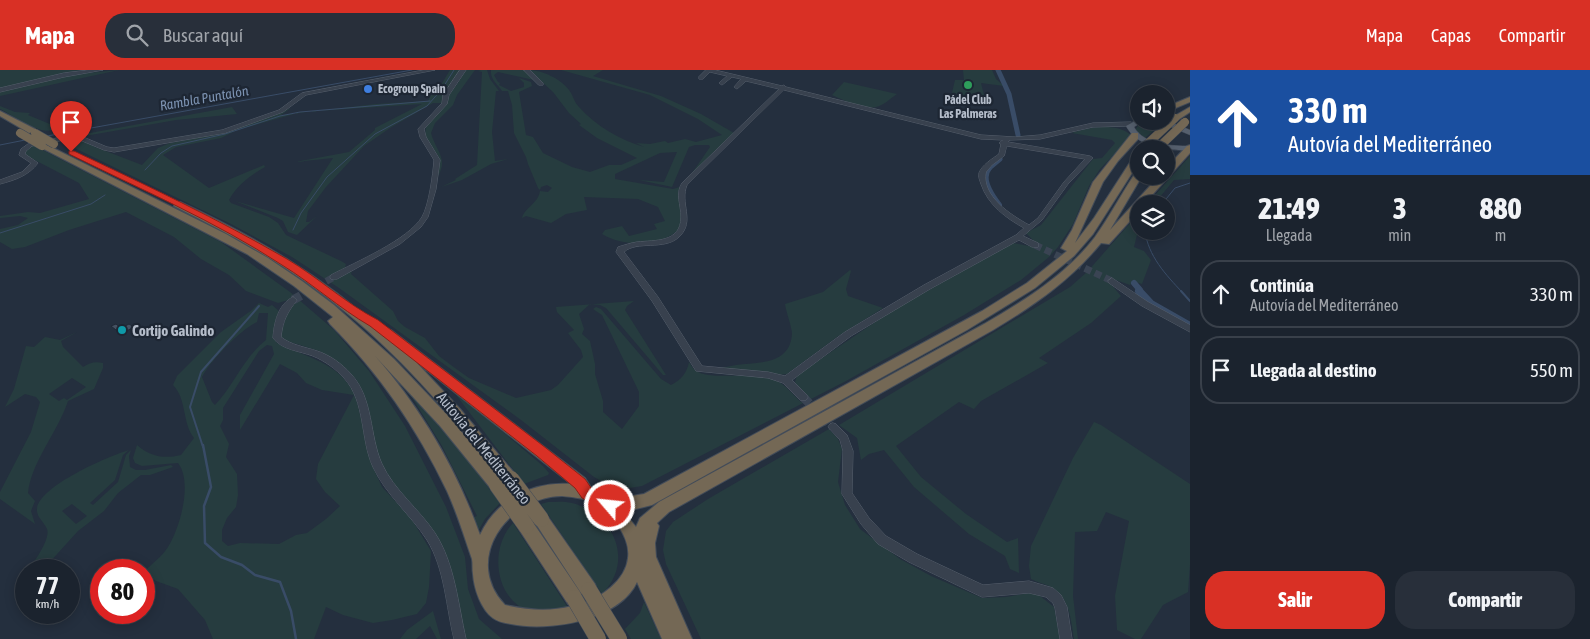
<!DOCTYPE html>
<html lang="es">
<meta charset="utf-8">
<style>
:root{--surface:#1b232e;--page:#282f3a;--text:#f1f3f6;--muted:#a0a4aa;--line:#39404a;--accent:#d93025}
body{margin:0;font-family:"Asap Condensed",sans-serif;background:var(--page);color:var(--text);height:100vh;display:flex;flex-direction:column;font-size:19px;white-space:nowrap}
*{box-sizing:border-box;margin:0}
p{font-size:16px;color:var(--muted)}
.icon{flex:none;width:28px;height:28px;fill:none;stroke:currentColor;stroke-width:2;stroke-linecap:round;stroke-linejoin:round}
.map{position:relative;flex:1;overflow:hidden}
.drawer{display:flex;flex-direction:column;background:var(--surface);width:400px}
.drawer>*{flex:none}
.guide{background:#1a4fa0;color:#fff;overflow:hidden}
.buttons{position:absolute;left:1130px;top:15px;display:grid;gap:10px}
.buttons a{display:grid;place-items:center;width:45px;height:45px;border-radius:50%;background:var(--surface);box-shadow:0 2px 12px #0003,0 0 0 1px var(--line);font-size:25px}
.speed{position:absolute;left:15px;top:489px;display:flex;gap:10px;font-size:25px;font-weight:700;text-align:center}
.speed>*{display:grid;place-content:center;width:65px;height:65px;border-radius:50%;background:var(--surface);box-shadow:0 2px 12px #0003,0 0 0 1px var(--line);line-height:1}
.speed small{font-size:12px;font-weight:400}
.speed .limit{border:8px solid #d22;background:#fff;color:#111}
.pin{position:absolute;display:grid;place-items:center;width:42px;height:42px;color:#fff;margin:-51px -21px;border-radius:50% 50% 50% 0;rotate:-45deg;box-shadow:0 0 5px #0007}
.pin .icon{rotate:45deg}
.me{position:absolute;width:55px;margin:-28px;rotate:298deg;stroke-linejoin:round;filter:drop-shadow(0 0 4px #0008)}
.turn{display:flex;align-items:center;gap:18px;height:105px;padding:0 15px;font-size:22px}
.turn .icon{width:65px;height:65px;stroke-width:2.5}
.turn b{display:block;font-size:35px;line-height:42px}
.eta{display:flex;justify-content:space-evenly;align-items:center;height:85px;text-align:center}
.eta b{font-size:30px;font-weight:800;line-height:35px}
.primary-button{display:flex;gap:10px;margin-top:auto;padding:10px 15px}
.primary-button a{flex:1;height:58px;border-radius:20px;background:var(--accent);color:#fff;font-size:20px;font-weight:800;line-height:58px;text-align:center}
.primary-button a+a{background:var(--page);color:var(--text)}
ul{padding:0;list-style:none}
li{display:flex;align-items:center;gap:15px;height:68px;margin:0 10px 8px;padding:0 5px;border:2px solid var(--line);border-radius:20px}
li div{flex:1}
li b{display:block;font-size:19px}
li em{font-style:normal}
header{display:flex;align-items:center;gap:30px;box-sizing:border-box;height:70px;padding:0 25px;background:var(--accent);color:#fff}
header strong{font-size:24px}
nav{display:flex;gap:28px;margin-inline-start:auto;font-size:18px}
.search{width:350px;height:45px;background:var(--page);display:flex;align-items:center;gap:12px;box-sizing:border-box;padding:0 18px;border-radius:20px;color:var(--muted);font-size:19px}
main{display:flex;flex:1;min-height:0}
.map>svg:first-child{display:block}
</style>
<header>
<strong>Mapa</strong>
<div class="search"><svg class="icon" aria-label="search" viewBox="0 0 24 24"><circle cx="10" cy="10" r="6"/><path d="M15 15l6 6"/></svg>Buscar aquí</div>
<nav><a>Mapa</a><a>Capas</a><a>Compartir</a></nav>
</header>
<main>
<div class="map">
<svg width="1190" height="569" viewBox="0 0 1190 569">
<rect width="100%" height="100%" fill="#242f3e"/>
<path fill="#263c3f" fill-rule="evenodd" d="M0 0H84L63 3 0 19Z
M119 0 0 26V22L76 4Z
M450 0H461L443 33H433L390 58 364 76 326 117 308 141 306 152H309L317 146 297 165 288 162 283 151 278 148 235 131 294 148 333 88 295 92 349 82 375 60V58L422 34 301 42 237 60 221 68 176 77 163 85 209 118 264 95 265 97C251 105 237 115 229 130L231 133 269 147 278 153 286 165 341 191 346 194 345 198 332 207 336 209 352 200 351 204 393 241 398 251 405 257 425 268 439 286 455 298 469 308 516 328 551 320 558 315 583 287 581 280 568 263 574 260 557 242 556 237 634 231 627 236 625 240 666 305H663L606 238 600 235 590 234 579 244 584 259 582 264 590 271 595 294V304L603 331V342L622 359 639 336V322L602 245 593 239 596 237 601 239 661 309 671 315C681 310 687 303 689 292 691 295 693 299 696 301 714 312 755 299 777 311 786 315 793 325 801 332L808 328 800 320 795 312 797 305 893 240 1013 173 1034 177 1038 175 1026 163 1041 155 1093 89 1102 88 1115 73 1112 70 1072 63C1089 57 1118 52 1132 66L1100 99 1089 116 1073 154 1058 177 1049 187 1021 210 964 245 846 311 642 416 623 419 612 417 594 407 521 350 339 218 292 187 231 154 58 70 77 68 95 77 142 95 158 78 170 73 224 63 291 38 281 45 376 34 428 31 432 23 438 20Z
M465 0H475L457 25 453 35 435 53 431 63C436 82 450 89 436 109L439 87 425 67 426 55 458 13Z
M481 0H487L490 9 499 21H496L492 62 495 91 508 89 491 94 462 110 441 117 456 110 455 109 477 95 482 2 478 1Z
M491 0H526L534 10 498 2 494 5 498 12 500 13 499 15 511 21 524 17V13L519 8 531 12 532 16 519 22 526 65 533 67 543 83 572 97 590 102 609 95H621L637 88 597 68 579 55 581 54 569 43 553 22 529 0C542 0 561 9 569 20 573 25 574 32 579 37 596 56 620 70 644 77L636 73 650 74 665 71 668 73 685 69 696 72 722 65 698 49 650 25 561 0H603L593 6 661 26 701 44 734 63 690 106 710 77 709 75H695L689 77 672 117 639 110 664 112 677 82 660 83 615 104V109L673 119 680 117 678 122 682 134 681 157C664 177 625 178 602 164L605 160 622 156 629 166 657 159 654 154 665 151 658 137 638 129 584 127 587 140 566 144 551 153 526 146 522 148C525 137 538 134 540 121L548 122 552 118 547 115 541 117 540 120 538 118 528 94 526 87 514 63 512 35 508 21H502C498 14 490 10 491 0Z
M963 0H992L996 9 1004 16 981 13 985 29 952 23 955 10H964Z
M844 12 897 24C891 28 883 36 876 37 866 40 842 30 832 25Z
M0 36 15 42 30 43 28 45 57 57C44 70 13 45 0 39Z
M232 37 237 44 176 50 85 66 79 65Z
M1149 52 1161 54 1145 68 1135 60 1140 53Z
M33 75 221 172 290 222 334 260 369 301 405 356 446 437 465 487 468 519 479 549 502 569H465L449 492 442 478 383 399 379 390 362 322 356 309 332 288 319 281 284 270 280 266 289 238 295 233 292 229 278 233 246 221 229 205 201 189 174 167 126 142 69 160 25 177 12 179 0 172V159L18 155 28 148 20 146 0 148V146L28 142 40 143 89 129 79 113 25 85 26 81Z
M1190 86V109L1174 110 1154 134H1147Z
M1139 143V157L1134 177 1144 181 1151 190 1142 214 1133 211 1130 215 1113 209 1110 213 1121 226 1091 253 1039 288 1048 293 981 331 974 339 959 332 896 376 921 407 966 444 1007 472 1018 468 1019 503 1010 499 1005 486 969 464 914 417 884 380 869 384 861 390 857 368 839 355 1070 217 1087 202Z
M850 200 851 201 846 219 848 226 883 238 837 267 787 304 778 305 716 299C723 298 729 296 736 295 756 292 790 296 792 264 792 257 786 242 785 234L823 222Z
M259 233 268 237 272 235 279 241 274 266 277 273C307 288 339 292 355 325L375 402 382 417 411 448 431 481 429 517 426 533 417 544 392 550 373 553 343 545 326 537 314 569H213L205 550 178 519 156 511 144 502C151 494 162 487 168 477 180 458 193 412 178 393L142 396 135 393 133 388 137 375C151 387 164 389 181 385L194 368C182 353 187 329 173 315L177 306 221 262 252 240ZM259 243H268L266 270C244 287 234 315 215 335L212 332 202 307C210 291 241 259 257 252ZM267 275 272 276 274 284 240 345V360L280 294 297 303 306 313 322 320 354 325 318 394 316 409 325 422 340 436 326 449 307 463 296 465 279 474 240 473 228 476 222 471V460L227 448 236 437 238 425 237 404 226 387 229 374 220 356 223 350V338L259 281Z
M77 262 61 271 63 277 83 297C90 293 94 291 103 293V298L94 319 68 331C58 362 31 392 28 423L35 431 31 441 35 454 0 429V422L31 362 40 332 36 327 25 324 5 337 14 319 26 276 34 277 45 267 60 270ZM72 308 86 317 67 330 64 328 59 331 49 324Z
M405 316 471 394 500 433 485 449 477 463 472 448 477 446 442 376Z
M450 317 543 396 549 403 548 405 524 414Z
M1094 352 1101 355 1190 414V495L1188 522 1163 535 1141 569H1135L1117 560 1115 526 1129 451 1106 442 1097 461 1075 462 1073 526 1078 569H1074C1071 551 1070 529 1053 518 1047 514 1038 513 1031 509L1029 496 1031 476 1073 388Z
M829 359 838 369 842 379 838 412 845 435 860 459 900 489 931 506 982 528 1006 527 1035 522 1054 537 1060 569H701L666 494 663 480 666 461 673 452 708 429Z
M129 380 123 385 115 410 90 433 93 435 118 412 126 385 131 380 129 386 130 397 136 400H145L171 395 173 397 150 405H141L118 423 104 441 78 461 48 494 39 500H28C34 493 51 468 47 459 44 452 36 447 37 439 39 416 109 386 129 380ZM72 434 87 446 76 454 62 441Z
M548 432C556 432 564 431 572 433 614 444 635 491 602 524L541 434Z
M513 453 572 544C560 544 544 546 533 543 495 532 488 479 513 453Z
M644 532 661 569H631L625 559 640 543Z
M433 541 441 569H437L430 556 416 569H400L407 560Z"/>
<g fill="none" stroke-linecap="round" stroke-linejoin="round">
<path stroke="#394c67" stroke-width="1" d="M47 66 412 0
M0 75 25 70
M145 100 161 83 172 76 225 64 280 46 300 42 430 31
M1162 134 1175 118 1190 113
M293 160 301 143 327 107 375 64 427 36 442 19 454 0
M1145 161C1148 186 1166 205 1182 222
M0 163 91 134 105 125"/>
<path stroke="#394c67" stroke-width="2" d="M1181 221 1190 231
M203 377 190 337 201 302 259 236"/>
<path stroke="#394c67" stroke-width="2.5" d="M203 375 211 417 204 436 205 473 221 487 242 495 255 505 280 512 291 541 296 569"/>
<path stroke="#394c67" stroke-width="5" d="M998 0 1009 24 1018 65
M988 99 1000 89"/>
<path stroke="#394c67" stroke-width="6" d="M989 98C980 108 992 126 999 135
M1134 213 1140 220 1139 222"/>
<path stroke="#394c67" stroke-width="8" d="M1139 221 1151 234 1190 256"/>
</g>
<path fill="#455162" stroke="#1f2835" d="M116 254 121 258 129 254 134 257 121 264 111 256Z"/>
<g fill="none" stroke-linecap="round" stroke-linejoin="round">
<path stroke="#3a4453" stroke-width="7" stroke-dasharray="7 4" stroke-linecap="butt" d="M1035 175 1112 211
M307 222 334 207"/>
<path stroke="#3a4453" stroke-width="9" stroke-dasharray="9 4.5" stroke-linecap="butt" d="M293 230 309 221
M803 327 833 357"/>
<defs>
<path id="minor" d="M89 0H103L64 7 0 22V18L64 3Z
M424 0H435L306 25 283 42 225 63 114 82 104 80 75 68 32 76 26 81 25 84 38 93C28 106 15 110 0 114V110L22 102 31 93 19 85 21 79 28 74 76 64 107 77 114 78 222 60 279 40 302 23Z
M460 0H466L449 25 447 34 424 59 426 67 440 90 436 119 428 147 421 157 400 174 337 209H331L330 207 331 205C356 192 408 170 422 147 429 135 433 104 434 90L420 67 418 59 442 33 443 25Z
M524 0H530L543 13V15H539Z
M706 0H715L782 16 784 15 786 17 981 65 1015 67 1040 65 1093 53 1131 52 1134 54 1131 56 1093 57 1040 69 1010 70 1008 72 1090 86 1093 88 1068 114 1042 150 1023 166 1038 173V177H1032L1019 170 930 219 851 266 792 310 806 324 808 327 806 330H800L783 313 768 308 696 301 652 231 616 182 618 177C625 175 630 173 637 172 655 170 681 173 681 147 681 134 675 124 682 113L779 19 746 11 737 19 734 17 741 9 732 7 722 15 719 13 727 6 710 2 703 9H699V7ZM784 20 981 69 1003 70 999 73 1001 74 999 84C992 89 982 95 979 103 978 107 980 111 981 114 988 135 1006 148 1024 158L1016 165 924 215 845 262 785 306 768 302 702 296 658 227 624 182C637 170 664 181 679 167 696 151 679 133 687 115ZM1007 76 1085 89 1064 112 1038 148 1029 155C1011 145 981 126 986 102L992 95 1004 86Z
M1112 208 1148 232 1190 255V262L1142 236 1109 213 1108 211Z
M293 227 297 230C287 243 283 250 281 267 291 275 305 277 317 281 330 285 342 294 351 304 374 329 369 365 382 394 394 420 419 439 435 463 455 494 458 534 466 569H454C446 537 445 499 427 470 411 445 386 425 373 397 360 369 366 332 344 308 336 299 325 291 313 286 300 281 282 280 273 268 274 253 278 234 293 227Z
M833 353 836 354 847 365 853 381 852 423 869 448 886 466 917 484 983 515 1029 511 1053 518 1061 525 1067 537 1072 569H1060L1055 538 1053 533 1046 527 1029 523 982 527 909 492 878 474 861 454 842 424 843 381 840 370 828 357 830 354Z"/>
<path id="major" d="M1139 49V51H1143L1134 57C1144 75 1172 76 1190 76V80C1167 81 1138 78 1126 56Z
M1153 51C1168 51 1177 54 1190 60V65L1171 57Z"/>
<path id="highway" d="M1190 27V32L1166 42V37Z
M1190 37V42L1178 50 1171 48Z
M0 41 35 59 36 61 29 63 0 46Z
M1132 63H1138V69L1118 91 1103 112 1075 173 1094 148 1136 83 1139 82V92L1093 164 1074 186 1035 218 967 260 652 435 624 442 636 457 640 448 659 432 984 254C1025 230 1066 205 1095 167 1110 146 1122 123 1136 102L1139 101V106H1142L1110 160 1159 106H1166V98L1187 76 1190 75V83L1144 134H1139V141L1109 174 1101 173C1071 210 1033 236 993 260L669 442 657 453 659 456 655 473 656 487 692 569H662L637 512C619 551 548 562 511 554 505 553 498 552 493 548 481 539 474 519 473 504 472 499 473 494 472 489 464 466 457 443 447 421 417 358 379 303 330 254L328 251 333 247 294 216 247 184 38 76 45 74 226 164 268 188 302 211 334 235 394 289 450 348 502 410 504 415 502 420 497 421 492 420 440 356 375 286C421 338 457 400 480 465 496 430 532 411 571 414L415 291 460 339 516 405 518 409 516 413 511 415 506 413C457 353 408 293 348 244 295 200 235 166 174 136V132H180C253 166 323 206 382 261L387 259 391 260 585 408 592 419 613 429 644 424 982 241 1027 213 1067 181 1061 178 1072 160 1093 112ZM562 426C572 427 583 428 592 432 610 442 631 466 628 488 626 510 600 529 580 534L582 528 580 522 532 451 526 449 520 451 518 456 520 461 568 534 572 536C549 542 528 540 505 535 462 490 507 427 562 426Z
M541 442 546 444 595 514 597 520 595 526 589 528 583 526 536 454 533 449 536 444Z"/>
</defs>
<use href="#minor" stroke="#565f6c" stroke-width="1"/>
<use href="#major" stroke="#414a57" stroke-width="1"/>
<use href="#highway" stroke="#434c59" stroke-width="2"/>
<use href="#minor" fill="#38414e" fill-rule="evenodd"/>
<use href="#major" fill="#56606e" fill-rule="evenodd"/>
<use href="#highway" fill="#746855" fill-rule="evenodd"/>
<defs>
<path id="highway-bridge-far1" d="M20 63 42 76
M35 63 54 74
M1143 78 1175 48
M1157 79 1185 52"/>
<path id="highway-bridge" d="M511 409 541 449
M497 415 526 456
M589 520 619 569
M574 528 598 569"/>
</defs>
<use href="#highway-bridge-far1" stroke="#434c59" stroke-width="9" stroke-linecap="butt"/>
<use href="#highway-bridge" stroke="#434c59" stroke-width="17" stroke-linecap="butt"/>
<use href="#highway-bridge-far1" stroke="#746855" stroke-width="8"/>
<use href="#highway-bridge" stroke="#746855" stroke-width="16"/>
</g>
<path fill="#d93025" stroke="#8d1f18" d="M69 81H74C146 115 218 149 287 189 319 208 345 233 378 250L546 378 585 409 592 419 615 431 617 436 615 440 610 442 582 428 575 418 537 386 370 256C339 238 313 214 282 195 215 151 140 119 69 84Z"/>
<circle fill="#2e9e5b" stroke="#1d2633" stroke-width="2" cx="968" cy="15" r="5"/>
<circle fill="#3f7fe0" stroke="#1d2633" stroke-width="2" cx="368" cy="19" r="5"/>
<circle fill="#0f9aa8" stroke="#1d2633" stroke-width="2" cx="122" cy="260" r="5"/>
<g text-anchor="middle" dominant-baseline="central" stroke-width="4.5" stroke-linejoin="round" paint-order="stroke">
<g font-size="12" font-weight="bold" fill="#b4bcc9" stroke="#1d2633" text-anchor="start">
<text x="378" y="19">Ecogroup Spain</text>
<text x="968" y="30" text-anchor="middle">Pádel Club<tspan x="968" dy="14">Las Palmeras</tspan></text>
</g>
<g font-size="14" font-style="italic" fill="#7c92b1" stroke="#1d2633">
<text transform="translate(204 28) rotate(-10)">Rambla Puntalón</text>
</g>
<g font-size="15" font-weight="bold" fill="#b4bcc9" stroke="#1d2633" text-anchor="start">
<text x="132" y="260">Cortijo Galindo</text>
</g>
<g font-size="15" fill="#b4bcc9" stroke="#1d2633">
<text transform="translate(484 378) rotate(51)">Autovía del Mediterráneo</text>
</g>
</g>
</svg>
<div class="buttons">
<a><svg class="icon" aria-label="sound" viewBox="0 0 24 24"><path d="M4 9h4l5-4v14l-5-4H4zM17 9q2 3 0 6"/></svg></a>
<a><svg class="icon" aria-label="search" viewBox="0 0 24 24"><circle cx="10" cy="10" r="6"/><path d="M15 15l6 6"/></svg></a>
<a><svg class="icon" aria-label="layers" viewBox="0 0 24 24"><path d="M12 4l9 5-9 5-9-5zM3 14l9 5 9-5"/></svg></a>
</div>
<div class="speed"><div>77<small>km/h</small></div><div class="limit">80</div></div>
<div class="pin" style="left:71px;top:82px;background:#d93025"><svg class="icon" aria-label="arrive" viewBox="0 0 24 24"><path d="M6 21V4h12l-3 4 3 4H6"/></svg></div>
<svg class="me" style="left:610px;top:436px" viewBox="-20 -20 40 40"><circle r="17" fill="#d93025" stroke="#fff" stroke-width="3"/><path d="M0-11L8 9 0 5-8 9z" fill="#fff"/></svg>
</div>
<section class="drawer">
<div class="guide">
<div class="turn"><svg class="icon" aria-label="ahead" viewBox="0 0 24 24"><path d="M12 20V5M6 11l6-6 6 6"/></svg><div><b>330 m</b>Autovía del Mediterráneo</div></div>
</div>
<div class="eta">
<div><b>21:49</b><p>Llegada</p></div>
<div><b>3</b><p>min</p></div>
<div><b>880</b><p>m</p></div>
</div>
<ul>
<li><svg class="icon" aria-label="ahead" viewBox="0 0 24 24"><path d="M12 20V5M6 11l6-6 6 6"/></svg><div><b>Continúa</b><p>Autovía del Mediterráneo</p></div><em>330 m</em></li>
<li><svg class="icon" aria-label="arrive" viewBox="0 0 24 24"><path d="M6 21V4h12l-3 4 3 4H6"/></svg><div><b>Llegada al destino</b></div><em>550 m</em></li>
</ul>
<div class="primary-button"><a>Salir</a><a>Compartir</a></div>
</section>
</main>
